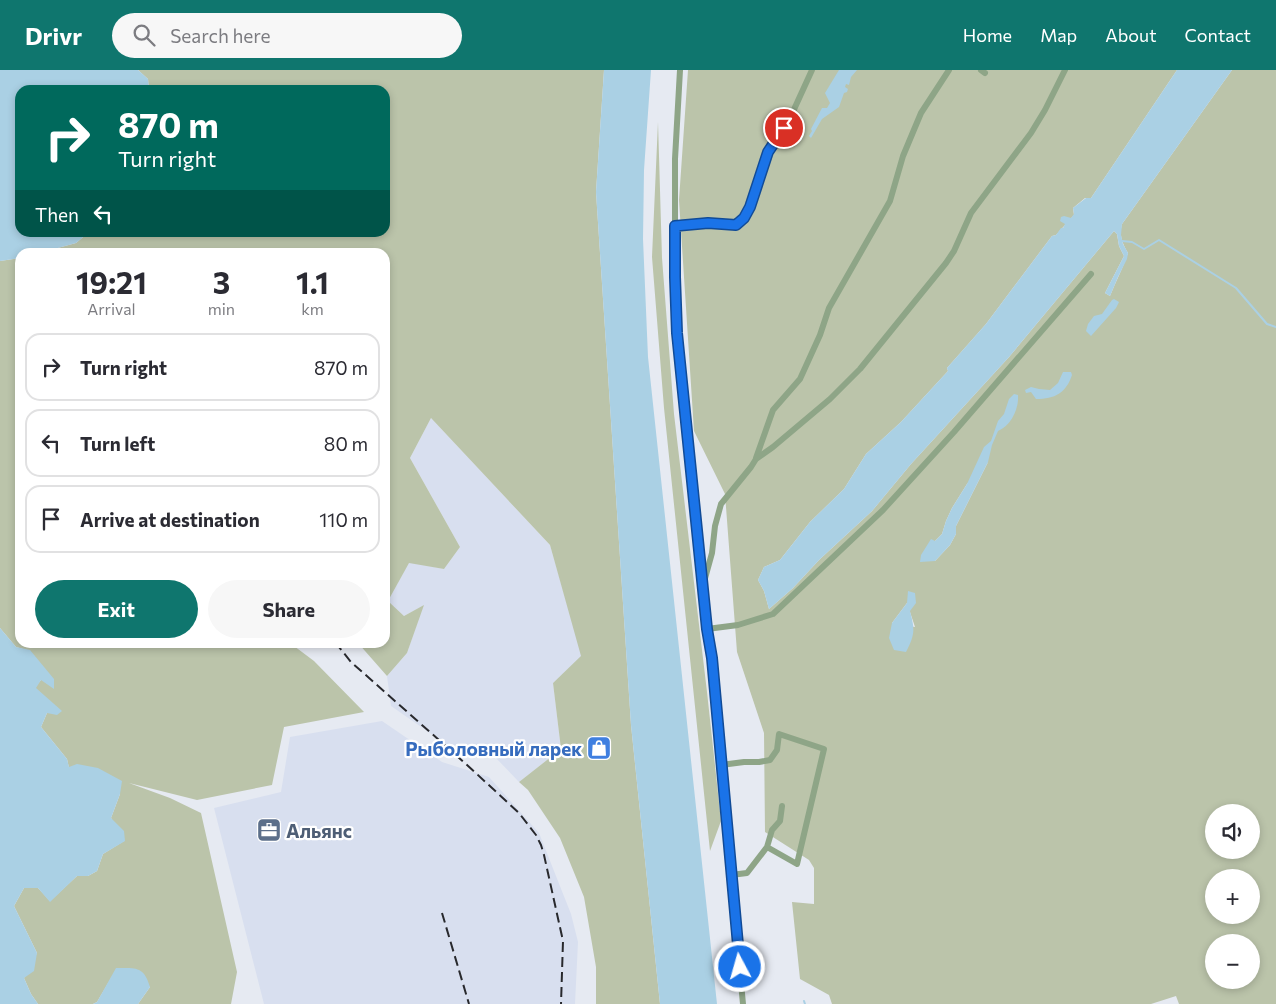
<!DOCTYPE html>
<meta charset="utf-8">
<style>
:root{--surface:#fff;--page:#f7f7f7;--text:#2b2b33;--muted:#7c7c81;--line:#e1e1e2;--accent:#0f766e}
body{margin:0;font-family:Commissioner,sans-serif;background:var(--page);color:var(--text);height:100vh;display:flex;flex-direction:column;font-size:19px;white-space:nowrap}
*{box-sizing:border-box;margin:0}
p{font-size:16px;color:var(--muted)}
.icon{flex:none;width:28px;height:28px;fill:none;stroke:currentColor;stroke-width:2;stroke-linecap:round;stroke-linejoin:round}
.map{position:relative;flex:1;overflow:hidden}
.drawer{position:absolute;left:15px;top:178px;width:375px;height:400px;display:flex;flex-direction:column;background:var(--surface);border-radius:15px;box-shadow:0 2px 8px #0003}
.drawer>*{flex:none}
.hud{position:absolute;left:15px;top:15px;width:375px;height:152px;border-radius:15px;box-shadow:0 2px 8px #0003;background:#00695c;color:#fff;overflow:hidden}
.tools{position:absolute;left:1205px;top:734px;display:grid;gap:10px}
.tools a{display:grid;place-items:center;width:55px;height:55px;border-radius:50%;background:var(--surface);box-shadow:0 2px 8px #0003;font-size:25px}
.pin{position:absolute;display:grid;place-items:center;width:42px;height:42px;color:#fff;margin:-21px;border:2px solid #fff;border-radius:50%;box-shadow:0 1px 5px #0007}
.me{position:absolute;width:55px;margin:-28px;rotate:354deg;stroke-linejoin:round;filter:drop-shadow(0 0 4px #0008)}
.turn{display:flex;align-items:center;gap:18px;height:105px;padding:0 20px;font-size:22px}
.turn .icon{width:65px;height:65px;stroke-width:2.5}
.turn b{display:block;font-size:35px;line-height:42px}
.then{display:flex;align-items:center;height:48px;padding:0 20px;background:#0003;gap:10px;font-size:19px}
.eta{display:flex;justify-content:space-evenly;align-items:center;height:85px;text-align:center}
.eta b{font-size:30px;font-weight:700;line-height:35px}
.cta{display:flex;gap:10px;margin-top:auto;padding:10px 20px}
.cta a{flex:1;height:58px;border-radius:30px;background:var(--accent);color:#fff;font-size:20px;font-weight:700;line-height:58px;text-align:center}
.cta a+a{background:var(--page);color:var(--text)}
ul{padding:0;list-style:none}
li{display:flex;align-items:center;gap:15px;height:68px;margin:0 10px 8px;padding:0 10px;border:2px solid var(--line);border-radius:15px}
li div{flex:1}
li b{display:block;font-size:19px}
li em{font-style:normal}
header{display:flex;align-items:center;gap:30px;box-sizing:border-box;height:70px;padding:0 25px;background:var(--accent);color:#fff}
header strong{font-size:24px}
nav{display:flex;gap:28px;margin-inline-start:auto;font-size:18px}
.search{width:350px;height:45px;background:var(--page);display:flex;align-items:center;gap:12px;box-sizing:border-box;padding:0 18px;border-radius:28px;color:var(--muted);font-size:19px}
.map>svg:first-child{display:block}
</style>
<header>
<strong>Drivr</strong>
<div class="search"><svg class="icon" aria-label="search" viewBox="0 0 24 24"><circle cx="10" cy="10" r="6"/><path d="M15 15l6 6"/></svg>Search here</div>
<nav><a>Home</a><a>Map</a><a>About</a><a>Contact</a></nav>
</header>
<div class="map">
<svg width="1276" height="934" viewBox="0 0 1276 934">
<rect width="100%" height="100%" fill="#e6eaf2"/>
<path fill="#d8dfef" d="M431 348 550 475 582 586 553 613 561 679 519 712 496 688 453 679 391 636 387 606 407 583 423 536 404 546 388 531 409 492 444 499 460 477 410 388Z
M382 651 442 692 489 707 539 763 571 844 578 872 575 934H264L214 738 281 722 290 667Z"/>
<path fill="#bbc4aa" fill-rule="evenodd" d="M138 0H604L596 122 631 655 660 934H596V897L584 827 560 768 528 720 519 712 561 679 553 613 581 586 550 475 431 348 410 388 460 477 444 499 409 493 388 531 404 546 424 535 407 583 387 606 358 573 385 572V182H43L76 173 88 163 385 162V20H149L148 9Z
M688 0H1177L1091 128H1085L1073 138 1074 145 1056 165 1052 166 986 254 947 298 948 301 901 352 866 384 844 419 810 452 780 490 764 497 758 510 764 521 769 539 793 518 819 490 872 441 911 394 1009 287 1114 161 1117 164 1119 176 1124 186 1105 223 1110 226C1116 211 1123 198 1128 183 1122 173 1119 165 1122 154L1232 0H1276V934H1179L1176 926 1151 934H832L829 925 800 909 792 832 814 834V798L809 790 765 762 764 663 737 582 725 424 694 361 679 130ZM988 392 956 456V464L950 475 935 491V471L942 464 946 451 952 438 967 414ZM907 533 915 557 892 553ZM1214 742H1251V780H1214ZM1214 808H1251V845H1214ZM1214 872H1251V910H1214Z
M658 52 662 188 674 344 707 622 721 751 710 781 664 338 652 187Z
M20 188V572L290 573 314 591 364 642 284 657 272 715 197 730 129 713 170 728 201 743 237 902 231 934H138L150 917 117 898 97 932 93 934H38L31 924 24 908 37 883 14 836 24 818H38L50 831 77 806H88L97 801 103 784 124 771 111 748 120 724 69 698 67 689 41 657 47 643 35 617 41 610 30 581 16 577 0 558V191Z"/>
<path fill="#aad0e4" d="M0 0H138L148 9 149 20H20V162L88 163 76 173 43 182H20V188L0 191Z
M604 0H651L644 100 643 169 648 287 717 934H660L631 655 596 122Z
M839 0H857L851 7 849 15 846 14 845 17 848 19 847 22 844 23 839 37 822 49 811 68 809 66 812 61 811 59 822 38H827L830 33 825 23Z
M1177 0H1232L1122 154 1121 165 1123 174 1128 183 1127 189 1118 207 1110 226 1105 223 1124 186 1119 176 1117 164 1114 161 1009 287 911 394 872 441 819 490 793 518 769 539 764 521 758 510 764 497 780 490 810 452 844 419 866 384 901 352 948 301 947 298 986 254 1052 166 1056 165 1061 158H1063L1065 154 1060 151 1061 147 1064 146 1071 148 1074 144 1073 138 1086 128H1091Z
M1114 229 1119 232 1116 238 1091 266 1086 261 1088 254 1094 246 1102 244 1112 230Z
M1063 302H1071L1072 305C1066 323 1055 329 1036 329L1031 322 1026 323 1025 320 1031 317 1039 319 1050 320 1058 313Z
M1014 324 1018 325C1019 339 1011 356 998 361L992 375 988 392 956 456V464L950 475 935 491 920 492 921 485 931 469 935 471 942 464 946 451 952 438 967 414 984 377 991 371 998 351 1004 344 1009 329Z
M908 521 915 523 916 533 910 541C915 560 915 564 906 582L894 580 889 568 892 553 907 533Z
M0 558 16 577 30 580 54 609V619L41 610 36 618 62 641 57 645 47 643 41 657 67 689 69 697 77 694 98 698 122 711 120 724 111 748 124 761 125 771 103 784 97 801 88 806H77L50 832 38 818H24L14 836 37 883 34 901 24 908 31 924 38 934H0Z
M116 898C136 898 144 896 150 917L138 934H93L97 932Z"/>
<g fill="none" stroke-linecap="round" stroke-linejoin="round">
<path stroke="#aad0e4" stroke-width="2" d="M1122 171 1132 172 1144 179 1159 170 1236 218 1267 254 1276 257
M804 931 805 934"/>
<path stroke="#8ea587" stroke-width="6" d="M680 0 675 89V207L677 263 707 559 712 588 731 805 743 934
M981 0 985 3
M675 156 708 153 736 155 744 148 750 137 767 83 791 46 812 0
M756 388 773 340 800 309 820 265 829 238 890 131 903 86 921 43 949 0
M704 512 712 483 715 456 721 434 751 397 756 389 773 377 830 329 860 299 946 193 954 181 971 143 1031 63 1045 40 1065 0
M707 559 738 555 773 544 883 440 954 362 1091 204
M721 695 744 692H759L770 690 777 680 779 664 824 679 797 794 767 777
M731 805 747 803 767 777 772 760 780 751 782 736"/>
<path stroke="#28292d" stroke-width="2" stroke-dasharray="10 5" stroke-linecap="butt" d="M335 572 351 592 466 694 519 743 536 765 541 775 544 785 563 871 561 934
M442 843 469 934"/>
</g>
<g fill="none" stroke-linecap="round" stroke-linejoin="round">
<defs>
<path id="route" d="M740 897 712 588 707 559 677 263 675 207V156L708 153 736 155 744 148 750 137 768 82 784 58"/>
</defs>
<use href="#route" stroke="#114b97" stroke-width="12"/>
<use href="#route" stroke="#1a73e8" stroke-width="9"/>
</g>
<defs>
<symbol id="shop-square" viewBox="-11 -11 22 22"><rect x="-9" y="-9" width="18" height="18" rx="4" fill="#3f7fe0" stroke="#fff"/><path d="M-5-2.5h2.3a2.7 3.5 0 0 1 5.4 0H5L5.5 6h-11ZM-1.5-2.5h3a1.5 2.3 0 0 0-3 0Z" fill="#fff"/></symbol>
<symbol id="office-square" viewBox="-11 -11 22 22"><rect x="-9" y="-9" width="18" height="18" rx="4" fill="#5c6f8a" stroke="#fff"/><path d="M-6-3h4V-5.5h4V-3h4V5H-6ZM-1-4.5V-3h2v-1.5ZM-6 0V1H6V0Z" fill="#fff"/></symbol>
</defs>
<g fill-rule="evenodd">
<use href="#shop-square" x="585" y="664" width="28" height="28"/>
<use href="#office-square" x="255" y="746" width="28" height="28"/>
</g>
<g text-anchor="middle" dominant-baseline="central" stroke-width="4.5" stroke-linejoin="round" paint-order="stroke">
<g font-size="19" font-weight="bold" fill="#366cbe" stroke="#fff" text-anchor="end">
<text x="582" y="678">Рыболовный ларек</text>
</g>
<g font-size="19" font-weight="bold" fill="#4e5e75" stroke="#fff" text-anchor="start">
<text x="286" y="760">Альянс</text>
</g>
</g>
</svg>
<div class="tools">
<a><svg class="icon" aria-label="sound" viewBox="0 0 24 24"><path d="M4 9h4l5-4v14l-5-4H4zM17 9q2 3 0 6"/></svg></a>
<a>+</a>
<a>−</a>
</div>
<div class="pin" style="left:784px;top:58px;background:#d93025"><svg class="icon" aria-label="arrive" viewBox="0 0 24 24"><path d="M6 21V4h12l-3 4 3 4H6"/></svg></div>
<svg class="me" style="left:740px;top:897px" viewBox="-20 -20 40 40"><circle r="17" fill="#1a73e8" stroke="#fff" stroke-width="3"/><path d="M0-11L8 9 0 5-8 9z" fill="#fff"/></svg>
<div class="hud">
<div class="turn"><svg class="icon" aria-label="right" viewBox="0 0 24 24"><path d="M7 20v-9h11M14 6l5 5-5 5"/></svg><div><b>870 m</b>Turn right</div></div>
<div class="then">Then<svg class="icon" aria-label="left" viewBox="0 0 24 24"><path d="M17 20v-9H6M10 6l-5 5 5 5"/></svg></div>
</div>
<section class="drawer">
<div class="eta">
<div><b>19:21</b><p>Arrival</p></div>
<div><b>3</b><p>min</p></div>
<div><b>1.1</b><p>km</p></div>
</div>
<ul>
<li><svg class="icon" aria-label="right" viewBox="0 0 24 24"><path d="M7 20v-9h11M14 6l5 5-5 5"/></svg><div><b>Turn right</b></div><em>870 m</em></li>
<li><svg class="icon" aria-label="left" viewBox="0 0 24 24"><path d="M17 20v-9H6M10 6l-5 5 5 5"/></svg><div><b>Turn left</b></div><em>80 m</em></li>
<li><svg class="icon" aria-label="arrive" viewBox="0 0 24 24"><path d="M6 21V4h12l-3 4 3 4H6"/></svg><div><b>Arrive at destination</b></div><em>110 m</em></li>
</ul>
<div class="cta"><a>Exit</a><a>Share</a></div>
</section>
</div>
